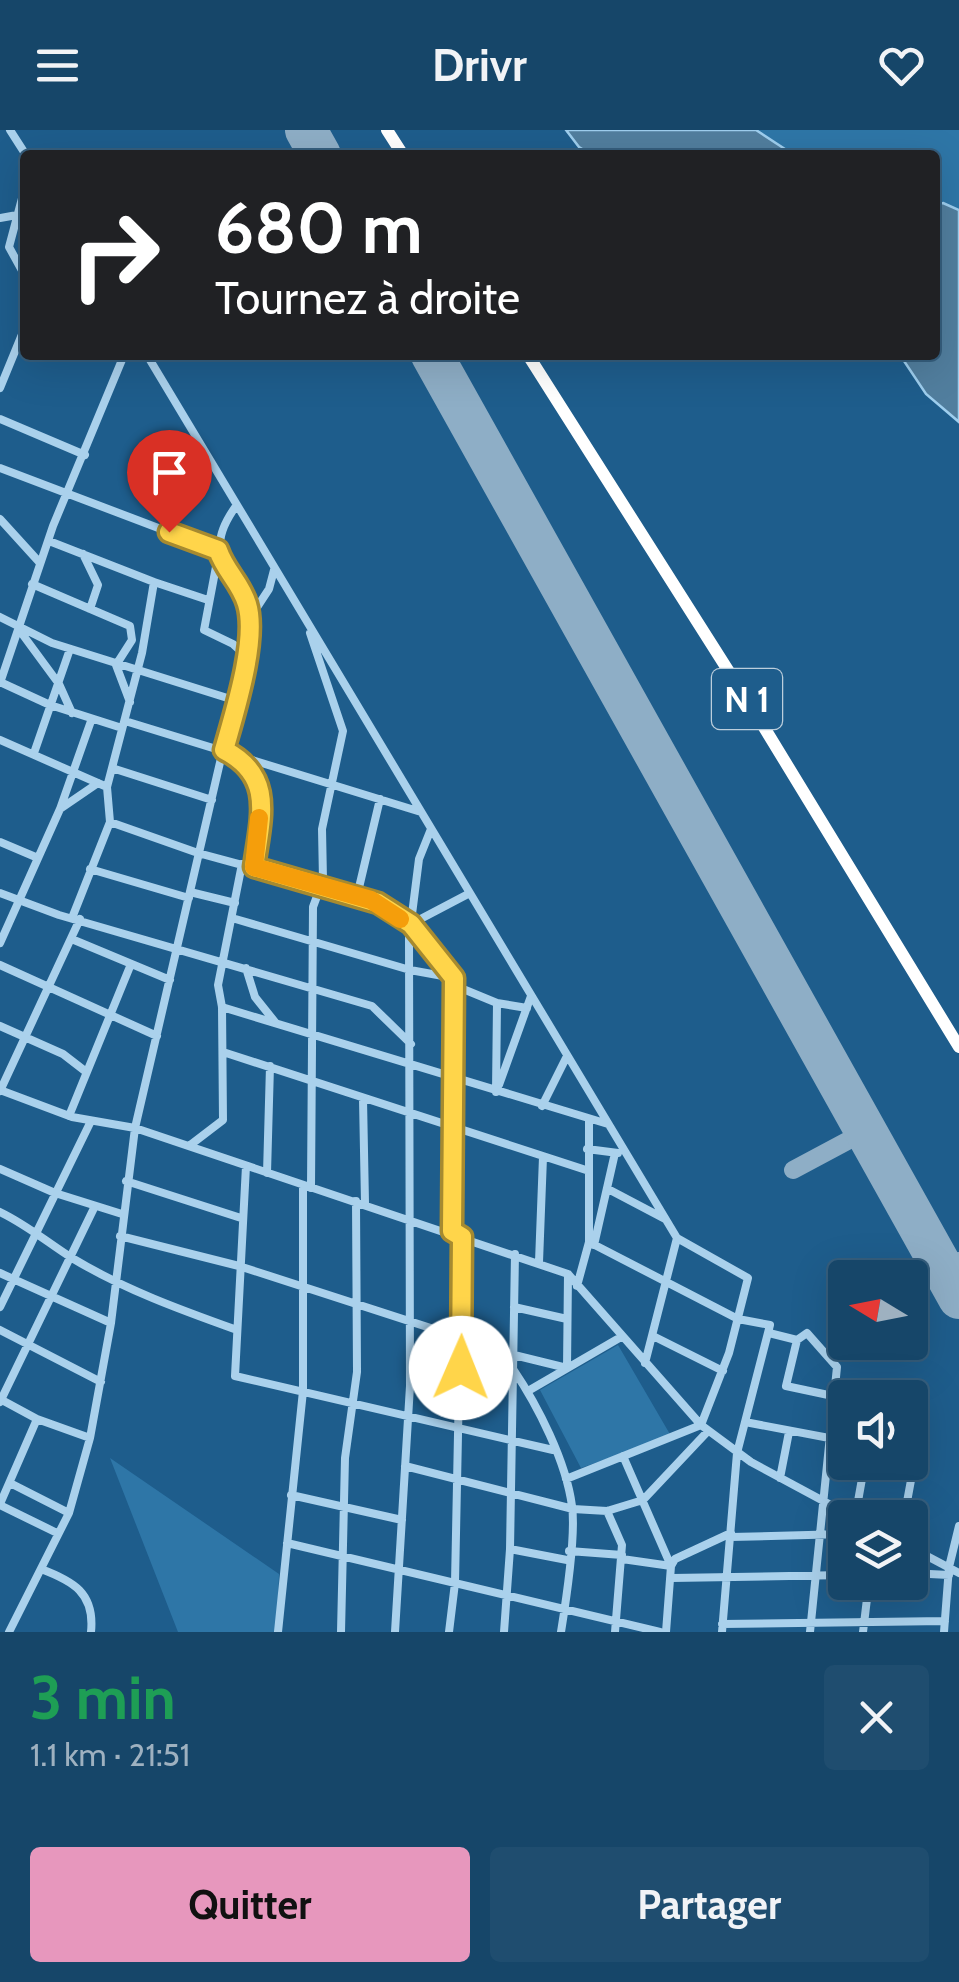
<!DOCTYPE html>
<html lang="fr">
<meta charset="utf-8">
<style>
:root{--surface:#164669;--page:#1f4d6f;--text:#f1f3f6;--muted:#9eb1c0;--line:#355e7d;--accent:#e797bd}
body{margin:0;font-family:Cabin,sans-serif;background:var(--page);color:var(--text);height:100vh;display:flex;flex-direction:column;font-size:38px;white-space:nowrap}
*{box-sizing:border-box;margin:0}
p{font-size:32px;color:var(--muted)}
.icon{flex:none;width:55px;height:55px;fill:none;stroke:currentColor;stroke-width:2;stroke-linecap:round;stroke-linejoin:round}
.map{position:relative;height:1502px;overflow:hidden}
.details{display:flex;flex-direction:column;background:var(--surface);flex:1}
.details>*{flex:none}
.top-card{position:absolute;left:20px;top:20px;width:920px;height:210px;border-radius:10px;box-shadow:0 10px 40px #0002,0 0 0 2px var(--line);background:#202124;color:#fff;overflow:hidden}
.needle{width:65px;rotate:280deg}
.controls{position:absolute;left:828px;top:1130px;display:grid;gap:20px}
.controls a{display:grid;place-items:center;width:100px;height:100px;border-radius:10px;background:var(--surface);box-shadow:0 10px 40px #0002,0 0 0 2px var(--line);font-size:50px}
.pin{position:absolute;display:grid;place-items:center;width:85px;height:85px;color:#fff;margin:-102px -42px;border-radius:50% 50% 50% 0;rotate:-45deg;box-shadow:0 0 10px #0007}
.pin .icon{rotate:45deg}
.me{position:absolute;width:110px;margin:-55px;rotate:1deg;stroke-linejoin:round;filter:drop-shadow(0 0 8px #0008)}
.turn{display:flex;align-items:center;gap:35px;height:210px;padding:0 30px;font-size:45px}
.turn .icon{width:130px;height:130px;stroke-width:2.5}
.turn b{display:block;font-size:70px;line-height:85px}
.round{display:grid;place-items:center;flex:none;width:105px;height:105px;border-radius:10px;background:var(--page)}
.overview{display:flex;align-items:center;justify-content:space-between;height:170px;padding:0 30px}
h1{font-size:60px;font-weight:700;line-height:75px;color:#1e9e55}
.action{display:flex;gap:20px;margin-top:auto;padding:20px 30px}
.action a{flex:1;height:115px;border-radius:10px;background:var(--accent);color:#111;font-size:40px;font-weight:700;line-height:115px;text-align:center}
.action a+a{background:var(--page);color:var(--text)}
header{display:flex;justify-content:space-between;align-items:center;height:130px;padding:0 30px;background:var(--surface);font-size:45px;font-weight:700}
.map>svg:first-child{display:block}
</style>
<header><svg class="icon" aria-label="menu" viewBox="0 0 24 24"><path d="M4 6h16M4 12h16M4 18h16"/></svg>Drivr<svg class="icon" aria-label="heart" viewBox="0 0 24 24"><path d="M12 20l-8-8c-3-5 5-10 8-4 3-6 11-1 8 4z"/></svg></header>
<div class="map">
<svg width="959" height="1502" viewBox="0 0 959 1502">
<rect width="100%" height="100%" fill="#1e5d8c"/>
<path fill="#2e76a7" d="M756 0H959V80L943 73 935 75V25H794Z
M618 1215 671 1306 581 1338 540 1260Z
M110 1328 279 1444 277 1502H178Z"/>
<path fill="#517e9e" stroke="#9eceee" stroke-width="2.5" d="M566 0H756L794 25H592L579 17Z
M943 73 959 80V292L926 264 900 225H935V75Z"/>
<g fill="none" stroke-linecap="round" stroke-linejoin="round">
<path stroke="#8eaec6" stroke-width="18" d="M793 1040 866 1001
M944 1140 959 1131"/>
<path stroke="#8eaec6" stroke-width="42" d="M306 0 320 25
M432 225 959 1168"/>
<path stroke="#aad1ec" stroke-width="8" d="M10 0 26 25
M25 57 9 117 25 146
M0 88 17 85
M147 225 677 1108 748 1148 729 1223 701 1295 566 1349
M0 258 25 197
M0 289 85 325
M0 338 219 421 204 500 233 514 245 525
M0 389 40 433
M49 411 154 452
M83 424 98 455 90 479
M32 454 130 496 132 510 116 535 130 572
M0 487 52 513 237 571
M250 488 269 459 274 440
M20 501 59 554 72 583
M310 503 343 601 322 699 323 750 313 777 311 1058
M0 552 50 575 122 598
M0 553 53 396 124 225
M125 591 421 682
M0 610 107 657
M34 623 70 519
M246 632 261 659 253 737
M112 638 212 670
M60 679 98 653
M110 692 198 723 371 770 411 794 470 763
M0 712 38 728
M90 739 189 768
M190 762 235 773
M0 763 59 785 372 876 411 914
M357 766 380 669
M72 788 110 692 107 657 142 523 154 452 208 470
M232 788 410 840 454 848
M411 794 463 859 497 873 496 962
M74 810 170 850
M0 813 60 679 91 591
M0 835 157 906
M246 838 255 867 275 892
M497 873 527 878
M222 877 608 994
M0 896 63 924 85 941
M223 922 586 1040
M499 955 531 866
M0 960 72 987 135 998 568 1144 701 1295 751 1332 855 1388
M0 961 80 789
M363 969 365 1073
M542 976 567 926
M69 986 131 834
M189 1016 223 990 222 877 218 855 242 734
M587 1019 618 1023
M246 1036 235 1246 553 1320
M0 1039 55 1063 122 1084
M267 1043 270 936
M126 1051 241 1088
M608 1059 665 1089
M0 1082C27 1095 47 1112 72 1128 123 1159 181 1180 237 1200
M452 1101 454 848
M120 1106 239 1136 514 1225 567 1238 568 1144
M589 1112 738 1189 770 1195 737 1323 722 1502
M594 1115 615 1023
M539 1132 543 1027
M0 1143 111 1193
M577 1156 589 1112V991
M0 1177 91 991
M514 1177 567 1189
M0 1200 101 1252
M769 1203 797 1210 807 1203 837 1237 810 1502
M653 1206 723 1241
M797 1210 786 1256 833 1266
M645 1233 677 1108
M513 1239C538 1276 566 1331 572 1376 576 1405 566 1471 561 1502
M528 1261 621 1207
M0 1269 37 1289
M0 1272 95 1076
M745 1292 845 1311
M623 1326 671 1436 666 1502
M405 1336 573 1379 607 1381 643 1370 708 1301
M780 1348 789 1302
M10 1353 69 1383
M291 1365 402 1390
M0 1374 37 1289 90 1308
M0 1375 57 1403
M607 1381 622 1415 615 1502
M855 1388 865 1332
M904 1388 914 1334
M731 1407 845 1404
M287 1413 660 1502
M910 1417 959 1443
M510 1419 567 1430
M569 1421 622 1425
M622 1429 671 1436 675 1429 731 1403
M41 1439C73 1451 95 1463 91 1502
M910 1443 949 1445
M672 1448 845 1445
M722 1494 945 1491
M9 1502 69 1383 90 1308 111 1193 135 998 245 525C247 510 252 492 248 477 237 432 199 428 236 376
M278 1502 303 1261V1055
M341 1502 345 1328 357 1242 356 1071
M395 1502 410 1256 409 808 419 729 431 699
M449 1502 455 1453 462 1107
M504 1502 510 1419 515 1124
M863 1502 869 1452
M944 1502 949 1437 959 1396"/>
<path stroke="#fff" stroke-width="12" d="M387 0 403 25
M528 225 759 589 959 917"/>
</g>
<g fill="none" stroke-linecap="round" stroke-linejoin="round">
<defs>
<path id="route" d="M169 402 218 420C225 441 241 453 247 474 258 510 234 584 224 620 275 646 261 687 254 737L378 773 411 794 454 848 452 1101 462 1107 461 1238"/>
</defs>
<use href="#route" stroke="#a68a30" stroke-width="25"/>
<use href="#route" stroke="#ffd54a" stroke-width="18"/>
<path stroke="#f59e0b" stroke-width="18" d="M259 688 254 737 371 770 400 789"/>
</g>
<g text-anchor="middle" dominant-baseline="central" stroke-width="9" stroke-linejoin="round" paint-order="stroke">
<rect fill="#1e5d8c" stroke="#bccedc" stroke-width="2.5" x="712" y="539" width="70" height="60" rx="8"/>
<g font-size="35" font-weight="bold" fill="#fff">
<text x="747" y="569">N 1</text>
</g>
</g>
</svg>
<div class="controls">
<a><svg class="needle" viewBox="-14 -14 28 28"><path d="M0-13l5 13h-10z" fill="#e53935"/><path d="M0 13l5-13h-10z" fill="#9eb1c0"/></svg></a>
<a><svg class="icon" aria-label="sound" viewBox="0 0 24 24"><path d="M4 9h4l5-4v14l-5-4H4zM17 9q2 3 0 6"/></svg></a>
<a><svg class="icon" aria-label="layers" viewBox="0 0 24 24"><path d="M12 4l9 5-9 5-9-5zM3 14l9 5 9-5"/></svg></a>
</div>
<div class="pin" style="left:169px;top:402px;background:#d93025"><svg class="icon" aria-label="arrive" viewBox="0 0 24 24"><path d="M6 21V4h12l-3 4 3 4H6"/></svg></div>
<svg class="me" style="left:461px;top:1238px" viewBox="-20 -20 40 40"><circle r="19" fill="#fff"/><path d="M0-13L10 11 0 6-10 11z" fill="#ffd54a"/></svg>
<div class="top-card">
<div class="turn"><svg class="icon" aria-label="right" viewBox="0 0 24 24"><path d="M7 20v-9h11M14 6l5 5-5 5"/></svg><div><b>680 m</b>Tournez à droite</div></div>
</div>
</div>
<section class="details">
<div class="overview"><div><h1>3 min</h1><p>1.1 km · 21:51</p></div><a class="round"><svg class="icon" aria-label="close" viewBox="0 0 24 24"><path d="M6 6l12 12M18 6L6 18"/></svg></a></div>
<div class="action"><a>Quitter</a><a>Partager</a></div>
</section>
